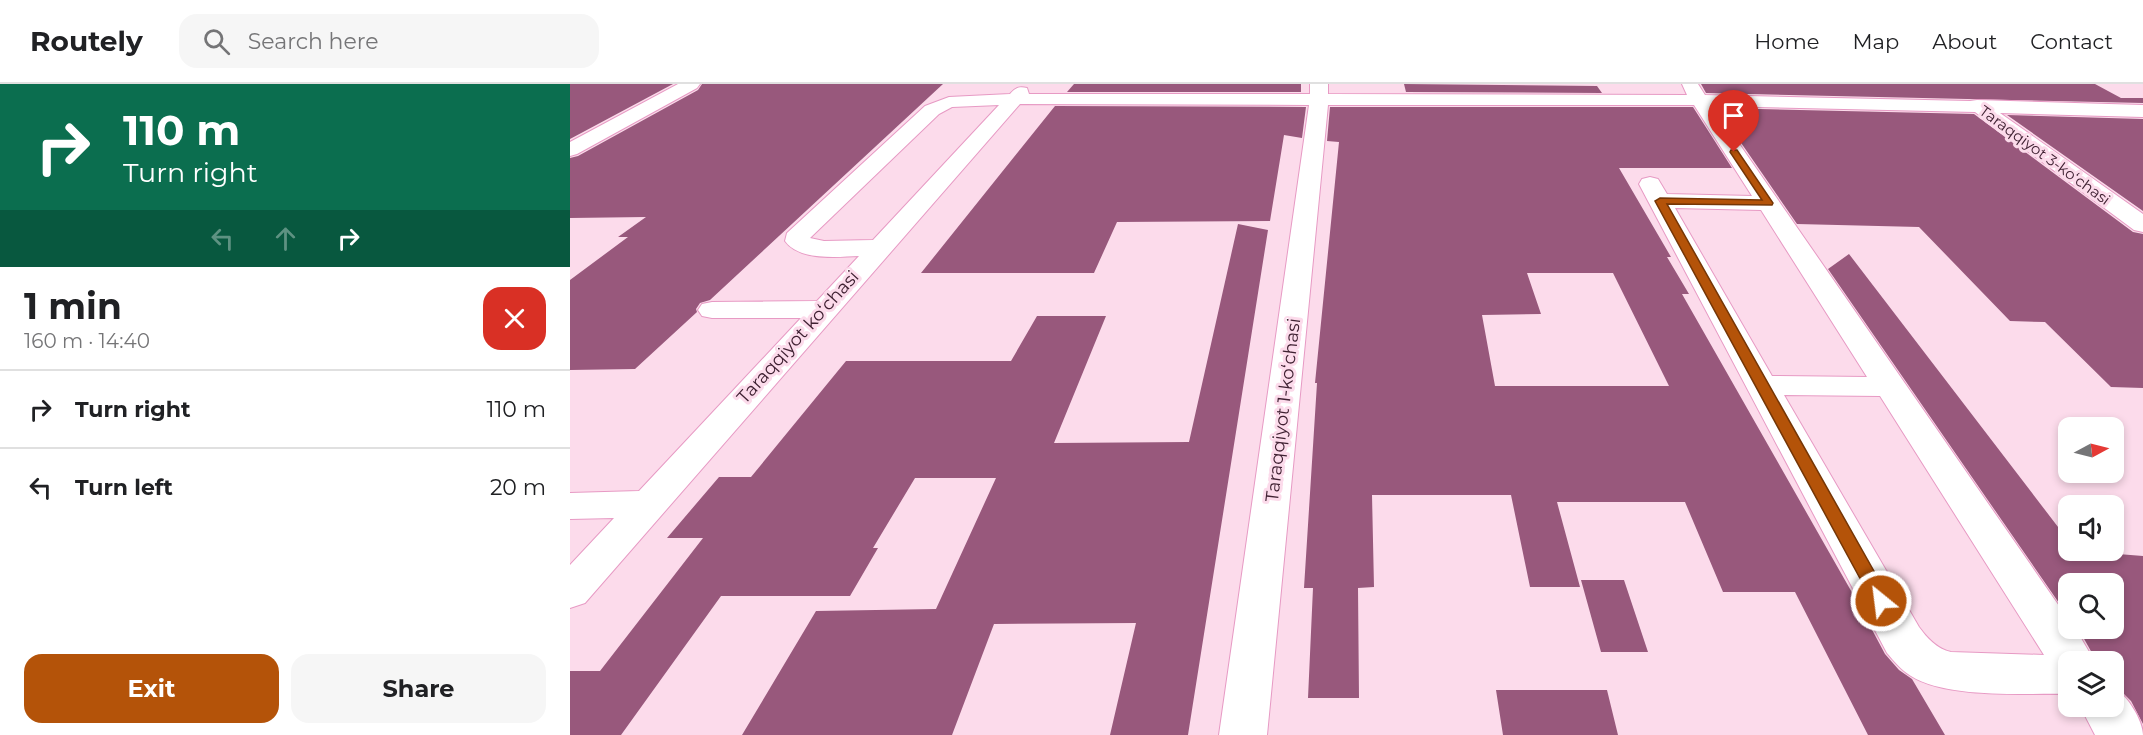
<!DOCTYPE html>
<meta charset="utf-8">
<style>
:root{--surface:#fff;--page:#f6f6f6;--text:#202124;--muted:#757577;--line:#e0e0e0;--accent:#b45309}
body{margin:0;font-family:Montserrat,sans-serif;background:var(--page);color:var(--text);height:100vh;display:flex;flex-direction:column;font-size:22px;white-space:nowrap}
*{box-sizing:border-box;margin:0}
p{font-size:20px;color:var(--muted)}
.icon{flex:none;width:33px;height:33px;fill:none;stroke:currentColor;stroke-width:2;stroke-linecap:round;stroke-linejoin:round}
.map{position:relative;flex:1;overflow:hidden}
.panel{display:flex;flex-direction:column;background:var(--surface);width:570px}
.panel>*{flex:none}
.banner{background:#0b6e4f;color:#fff;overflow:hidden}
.needle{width:39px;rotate:83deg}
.fabs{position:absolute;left:1488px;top:333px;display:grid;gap:12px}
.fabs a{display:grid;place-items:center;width:66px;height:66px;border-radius:12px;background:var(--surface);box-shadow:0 3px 9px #0003;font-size:30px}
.pin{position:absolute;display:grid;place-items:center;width:51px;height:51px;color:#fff;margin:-62px -26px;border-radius:50% 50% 50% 0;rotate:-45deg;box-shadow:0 0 6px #0007}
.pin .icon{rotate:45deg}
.me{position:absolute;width:66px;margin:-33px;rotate:331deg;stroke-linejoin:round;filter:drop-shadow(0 0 4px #0008)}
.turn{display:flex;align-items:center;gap:21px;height:126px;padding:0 24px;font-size:27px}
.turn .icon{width:78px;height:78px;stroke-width:2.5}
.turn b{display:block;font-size:42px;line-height:51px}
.lanes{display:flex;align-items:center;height:57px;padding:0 24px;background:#0003;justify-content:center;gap:30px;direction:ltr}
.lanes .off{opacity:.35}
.round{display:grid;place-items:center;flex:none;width:63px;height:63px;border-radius:18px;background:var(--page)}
.headline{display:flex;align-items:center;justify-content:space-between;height:102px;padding:0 24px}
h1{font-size:36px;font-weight:700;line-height:45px}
.cta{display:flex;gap:12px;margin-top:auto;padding:12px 24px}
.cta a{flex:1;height:69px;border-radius:18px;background:var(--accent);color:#fff;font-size:24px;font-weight:700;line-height:69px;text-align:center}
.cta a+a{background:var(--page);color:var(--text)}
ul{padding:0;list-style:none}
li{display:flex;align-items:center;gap:18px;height:78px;padding:0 24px;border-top:2px solid var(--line)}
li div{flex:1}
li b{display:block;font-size:22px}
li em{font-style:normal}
header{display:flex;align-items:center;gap:36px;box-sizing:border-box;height:84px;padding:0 30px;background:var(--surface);border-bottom:2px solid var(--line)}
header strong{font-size:28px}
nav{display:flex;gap:33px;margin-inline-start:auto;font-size:21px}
.search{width:420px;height:54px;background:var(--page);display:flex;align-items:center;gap:15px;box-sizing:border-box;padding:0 21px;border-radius:18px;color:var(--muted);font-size:22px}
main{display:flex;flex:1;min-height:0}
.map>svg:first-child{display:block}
</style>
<header>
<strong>Routely</strong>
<div class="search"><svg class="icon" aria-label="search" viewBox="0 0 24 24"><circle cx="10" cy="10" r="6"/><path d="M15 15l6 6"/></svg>Search here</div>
<nav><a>Home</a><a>Map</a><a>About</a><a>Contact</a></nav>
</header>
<main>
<section class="panel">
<div class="banner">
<div class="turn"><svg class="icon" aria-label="right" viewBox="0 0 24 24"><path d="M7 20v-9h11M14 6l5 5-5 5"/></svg><div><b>110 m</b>Turn right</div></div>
<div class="lanes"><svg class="icon off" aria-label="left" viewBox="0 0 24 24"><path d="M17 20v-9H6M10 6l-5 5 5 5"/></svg><svg class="icon off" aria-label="ahead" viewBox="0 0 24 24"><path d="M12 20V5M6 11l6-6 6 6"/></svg><svg class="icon" aria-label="right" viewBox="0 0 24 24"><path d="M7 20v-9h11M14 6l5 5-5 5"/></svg></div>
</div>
<div class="headline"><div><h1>1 min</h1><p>160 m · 14:40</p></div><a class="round" style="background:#d93025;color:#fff"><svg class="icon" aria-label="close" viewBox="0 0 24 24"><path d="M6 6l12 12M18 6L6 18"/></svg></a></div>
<ul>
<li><svg class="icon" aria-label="right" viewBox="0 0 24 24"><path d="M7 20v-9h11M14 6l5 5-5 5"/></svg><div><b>Turn right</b></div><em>110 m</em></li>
<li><svg class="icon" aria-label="left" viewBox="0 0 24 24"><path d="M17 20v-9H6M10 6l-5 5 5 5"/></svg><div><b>Turn left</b></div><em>20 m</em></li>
</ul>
<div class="cta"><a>Exit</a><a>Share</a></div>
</section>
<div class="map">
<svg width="1573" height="651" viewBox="0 0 1573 651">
<rect width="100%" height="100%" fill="#fcdbeb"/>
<path fill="#98587c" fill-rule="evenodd" d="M0 0H103L0 55Z
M132 0H373L140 216 130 219 126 225 127 228 65 285 0 286V196L58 153H48L76 133 0 134V74L8 72 128 6Z
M504 0H731V8H497Z
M834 0 1027 2 1032 9 836 8Z
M1131 0H1525L1551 14H1573V19L1136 9Z
M485 22 736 23 732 54 714 51 700 137 547 138 524 189H351Z
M760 23H1123L1162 84H1049L1101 173H1097L1119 210H1112L1284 512 1315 570 1329 586 1342 595 1375 651H1298L1225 508H1153L1115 418H987L1010 503H960L941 411H802L804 503 788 504 789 614H738L743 504H734L747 299H745L769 58 757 57ZM957 189H1043L1099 302H925L912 231 971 230Z
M1147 24 1404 30 1563 148 1573 150V304L1541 303 1475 238 1440 237 1349 143 1227 140Z
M1437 31 1573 35V127Z
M668 140 698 146 618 651H540L566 539 424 540 382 651H172L246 527 366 525 426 394H345L303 464H308L280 512H151L51 651H0V587H30L133 454H97L149 393H181L276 277H441L467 232H536L484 359 619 358Z
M1279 170 1498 456V466L1573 472V640L1561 617 1550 606 1544 603V578H1527L1508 544H1544V500H1498V532L1258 185Z
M1011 496H1054L1078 568H1031Z
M926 606H1037L1048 651H933Z"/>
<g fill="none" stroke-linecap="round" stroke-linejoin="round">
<defs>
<path id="minor" d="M108 0H130L127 4 7 70 0 72V58Z
M740 0H758V10L1117 11 1112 0H1128L1135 11 1400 17 1407 16 1573 21V33L1430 29 1573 130V148L1564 146 1405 28 1143 22 1498 535V544H1505L1525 578H1498V610C1454 609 1378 615 1341 592 1331 586 1324 577 1317 569L1069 100 1072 95 1080 93 1088 95 1097 110 1182 112 1124 21H758L697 651H649L739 21 450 20 15 519 0 524V481L44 434 0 435V409L69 407 231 234H142L132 232 128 226 132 220 142 218 247 217 289 172C267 173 229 177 215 157L217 149 355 22 379 13 440 10C445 4 449 2 457 4L459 10H740ZM429 21 303 156 254 157 240 154 369 30 382 23ZM1105 124 1191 126 1297 293 1202 292ZM1214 311 1310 312 1474 571 1381 568C1367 565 1357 554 1349 543Z
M1544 605C1557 610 1573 637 1573 651H1525L1510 622H1544Z"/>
</defs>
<use href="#minor" stroke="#e79ac4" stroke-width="2"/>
<use href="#minor" fill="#fff" fill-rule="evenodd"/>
</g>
<path fill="#b45309" stroke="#753606" stroke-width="1.5" d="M1161 66H1167L1203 119 1202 121 1097 120 1318 512 1320 517 1318 522 1311 524 1305 522 1085 117 1090 114 1192 116 1160 68Z"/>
<g text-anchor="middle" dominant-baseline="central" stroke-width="6" stroke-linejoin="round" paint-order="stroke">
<g font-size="15" fill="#3f2132" stroke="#fcdbeb">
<text transform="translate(1475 71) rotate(36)">Taraqqiyot 3-koʻchasi</text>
</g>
<g font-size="18" fill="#3f2132" stroke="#fcdbeb">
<text transform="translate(228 253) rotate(-48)">Taraqqiyot koʻchasi</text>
<text transform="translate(713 326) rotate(-83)">Taraqqiyot 1-koʻchasi</text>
</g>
</g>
</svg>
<div class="fabs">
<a><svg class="needle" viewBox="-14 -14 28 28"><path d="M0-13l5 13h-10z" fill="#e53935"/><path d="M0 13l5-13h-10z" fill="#757577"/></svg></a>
<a><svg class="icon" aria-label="sound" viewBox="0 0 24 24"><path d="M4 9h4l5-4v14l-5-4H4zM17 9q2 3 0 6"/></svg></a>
<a><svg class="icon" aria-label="search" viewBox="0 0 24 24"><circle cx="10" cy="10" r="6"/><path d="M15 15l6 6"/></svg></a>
<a><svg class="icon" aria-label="layers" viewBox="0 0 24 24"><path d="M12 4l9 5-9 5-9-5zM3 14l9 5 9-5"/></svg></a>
</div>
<div class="pin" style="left:1164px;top:68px;background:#d93025"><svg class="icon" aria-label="arrive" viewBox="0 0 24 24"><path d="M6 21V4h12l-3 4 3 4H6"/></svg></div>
<svg class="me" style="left:1311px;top:517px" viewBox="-20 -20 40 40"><circle r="17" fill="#b45309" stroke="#fff" stroke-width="3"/><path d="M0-11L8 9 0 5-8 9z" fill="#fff"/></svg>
</div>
</main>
